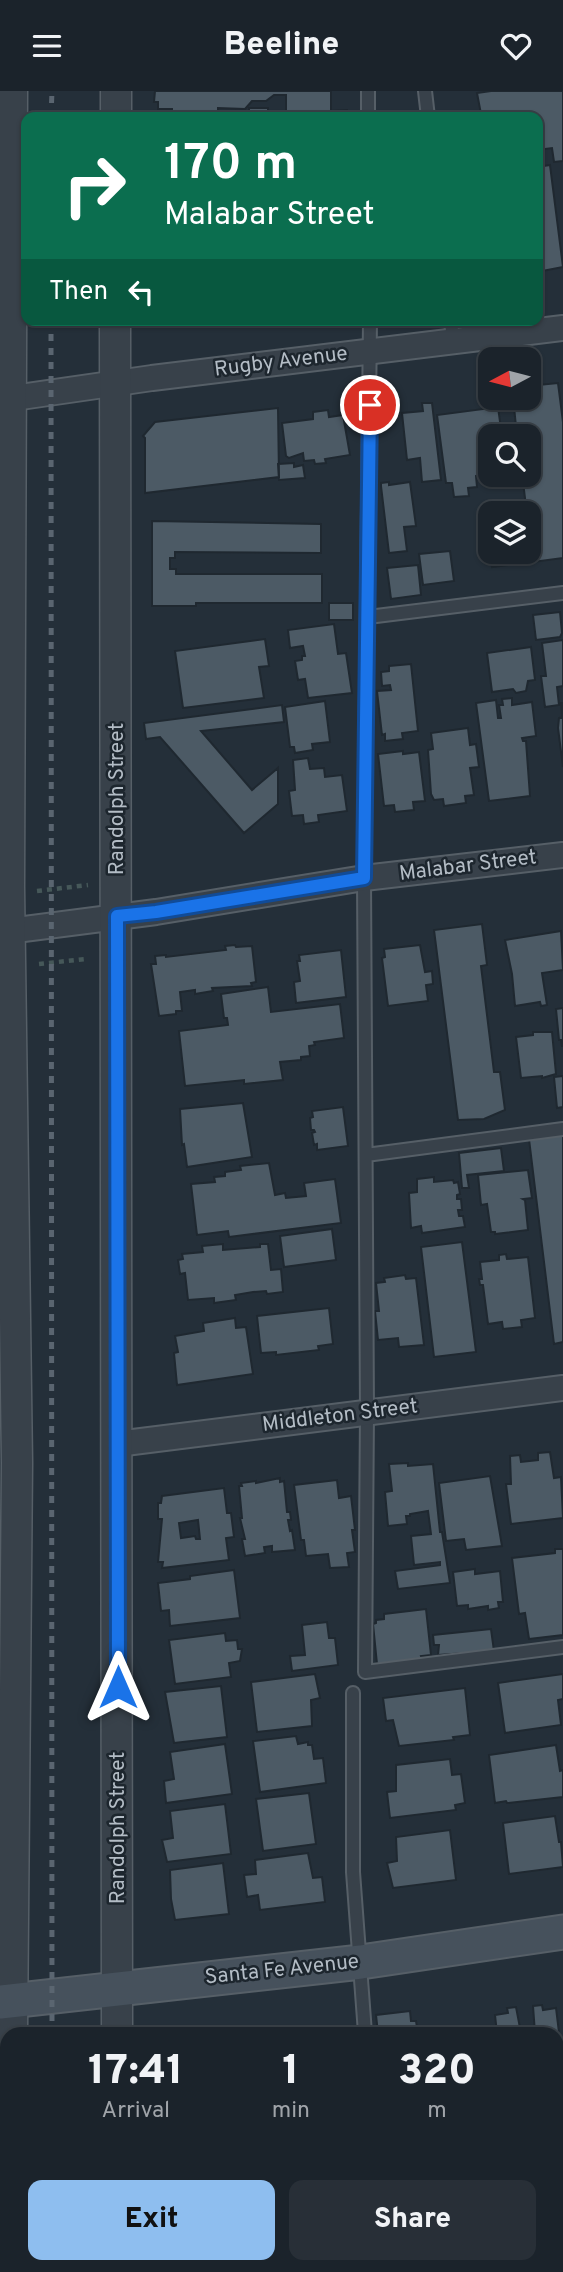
<!DOCTYPE html>
<style>
:root{--surface:#1b232b;--page:#282f37;--text:#f1f3f6;--muted:#a0a4a9;--line:#394047;--accent:#8ebeef}
body{margin:0;font-family:Overpass,sans-serif;background:var(--page);color:var(--text);height:100vh;display:flex;flex-direction:column;font-size:26px;white-space:nowrap}
*{box-sizing:border-box;margin:0}
p{font-size:23px;color:var(--muted)}
.icon{flex:none;width:38px;height:38px;fill:none;stroke:currentColor;stroke-width:2;stroke-linecap:round;stroke-linejoin:round}
.map{position:relative;flex:1;overflow:hidden}
.panel{position:absolute;left:0px;top:1936px;width:564px;height:247px;display:flex;flex-direction:column;background:var(--surface);border-radius:21px 21px 0 0;box-shadow:0 2px 5px #0004,0 0 0 2px var(--line)}
.panel>*{flex:none}
.hud{position:absolute;left:21px;top:21px;width:522px;height:214px;border-radius:14px;box-shadow:0 2px 5px #0004,0 0 0 2px var(--line);background:#0b6e4f;color:#fff;overflow:hidden}
.needle{width:46px;rotate:263deg}
.tools{position:absolute;left:478px;top:256px;display:grid;gap:14px}
.tools a{display:grid;place-items:center;width:63px;height:63px;border-radius:14px;background:var(--surface);box-shadow:0 2px 5px #0004,0 0 0 2px var(--line);font-size:35px}
.pin{position:absolute;display:grid;place-items:center;width:60px;height:60px;color:#fff;margin:-30px;border:4px solid #fff;border-radius:50%;box-shadow:0 2px 7px #0007}
.me{position:absolute;width:77px;margin:-38px;rotate:0deg;stroke-linejoin:round;filter:drop-shadow(0 0 5px #0008)}
.turn{display:flex;align-items:center;gap:24px;height:147px;padding:0 28px;font-size:32px}
.turn .icon{width:91px;height:91px;stroke-width:2.5}
.turn b{display:block;font-size:49px;line-height:60px}
.then{display:flex;align-items:center;height:66px;padding:0 28px;background:#0003;gap:14px;font-size:26px}
.eta{display:flex;justify-content:space-evenly;align-items:center;height:119px;text-align:center}
.eta b{font-size:42px;font-weight:800;line-height:49px}
.button{display:flex;gap:14px;margin-top:auto;padding:14px 28px}
.button a{flex:1;height:80px;border-radius:14px;background:var(--accent);color:#111;font-size:28px;font-weight:800;line-height:80px;text-align:center}
.button a+a{background:var(--page);color:var(--text)}
header{display:flex;justify-content:space-between;align-items:center;height:91px;padding:0 28px;background:var(--surface);font-size:32px;font-weight:800}
.map>svg:first-child{display:block}
</style>
<header><svg class="icon" aria-label="menu" viewBox="0 0 24 24"><path d="M4 6h16M4 12h16M4 18h16"/></svg>Beeline<svg class="icon" aria-label="heart" viewBox="0 0 24 24"><path d="M12 20l-8-8c-3-5 5-10 8-4 3-6 11-1 8 4z"/></svg></header>
<div class="map">
<svg width="563" height="2181" viewBox="0 0 563 2181">
<rect width="100%" height="100%" fill="#242f39"/>
<path fill="#4c5a65" stroke="#1f2830" stroke-width="2" fill-rule="evenodd" d="M155 0H331V20L347 19V26H286V4H274L266 10H252L245 18 218 17V26H172V18H158V11H154Z
M491 0H563V70L554 71 552 57 537 59V26H478V23H481L477 2Z
M249 17H268V26H249Z
M550 74 563 176 537 181V76Z
M558 292 563 331V467L533 471 522 383H528V345H517L513 306H528V295Z
M422 312H432L441 389 422 391 420 367 407 369 402 322 423 320Z
M498 316 502 345H490V380L476 385 477 396 468 397 469 405 454 406 452 392H446L437 324Z
M278 317 279 386 145 402V347L143 345 155 331Z
M328 319 329 326 343 324 350 364 325 368 326 372 315 373 314 369 304 370 303 362 289 367 286 365 282 332 313 328V321Z
M294 372V376L303 374 305 387 279 389 278 373Z
M389 391V394L410 391 416 435 404 436 407 460 389 462 381 395V392Z
M152 430 321 433V462L175 461V467H170V478H176V483H322V512H196V515H152Z
M450 460 454 490 423 494 419 463Z
M491 460H522L523 472 492 476Z
M418 474 421 504 391 508 387 477Z
M329 512H353V529H329Z
M560 521 562 542 560 546 536 549 533 524Z
M334 533 338 563 346 562 352 602 308 607 305 588 298 589 295 570 302 569V565H305L303 555 290 557 288 539Z
M265 548 269 575 259 576 264 607 183 617 175 560Z
M563 549V595L557 596 559 614 545 616 541 585H546L542 552Z
M531 556 535 589 528 590 526 600 516 602 513 598 492 601 487 562Z
M411 573 418 640 402 642 403 648 385 650V643L382 644 377 600 391 599 390 594 382 595 381 581 389 580V575Z
M512 607V614L532 611 536 645 522 647 523 650H526L530 705 489 710 476 612 496 609 498 627H501L499 614H503L502 608Z
M325 610 330 651 312 653 313 659 295 662 294 656H290L285 616Z
M561 612H563V676L558 637 559 627 562 626Z
M282 614 284 631 201 640 252 699 278 677V713L244 742 160 646 146 648 144 632Z
M468 637 470 654 476 653 479 676 470 677 474 704 465 705 466 712 444 715 443 708 434 709 431 703 428 659 433 658 431 642Z
M403 660V663L419 661 425 710 413 711 414 719 395 721 394 714 384 715 378 663Z
M308 667 310 678 324 677 325 686 342 684 347 720 318 724 319 731 304 733 303 724 292 725 289 700 295 699 293 669Z
M482 833 487 874 481 875 494 981H500L505 1019 484 1028 458 1029 434 839Z
M561 840 563 879 542 882 547 914 541 915 540 911 515 915 512 883 505 849Z
M235 854 236 856 252 855 256 891 251 892 252 895 212 897 213 900 195 903V899L180 901 182 920H176V923L159 925 151 873H156L155 865 166 864V866L226 859 225 855Z
M420 854 425 881 432 880 433 893 426 894 428 910 388 915 382 867 385 866 384 858Z
M341 859 346 906 296 912 294 891 300 890 297 870H300L299 864Z
M268 896 271 921 340 913 344 947 314 951 315 954 309 955 310 965 301 966V969L280 971 283 989 244 993V989L185 995 179 940 228 934 227 927H224L221 903Z
M563 917V955H562L561 949H559L556 918Z
M533 941H552L556 983 542 987V985L521 987 516 946 533 944Z
M563 985V1016L557 1017 554 986Z
M243 1012 252 1066 187 1076 184 1053 182 1054 180 1018Z
M343 1016 348 1055 317 1059V1053L314 1054 312 1042 315 1041 314 1039H311L310 1027 313 1026 312 1020Z
M563 1044V1251L554 1253 529 1048Z
M501 1057 504 1080 467 1084 469 1097H462L459 1062Z
M269 1072 275 1104 285 1102 286 1107 306 1105 304 1092 335 1088 341 1132 229 1146 228 1140 197 1144 191 1093 215 1091 214 1086 225 1085V1081L241 1079 240 1075Z
M528 1079 532 1107 523 1108 525 1109 528 1139 495 1143V1141H491L487 1113 481 1114 478 1084Z
M434 1086V1091L453 1089 454 1092 458 1091 460 1103 457 1104V1108H461L462 1119H458L459 1125H463L465 1136 422 1142 421 1135 411 1137 409 1102 417 1101V1088Z
M332 1138 336 1169 284 1176 280 1145Z
M462 1151 476 1261 434 1266 421 1156Z
M223 1153V1159L260 1156V1153H268L271 1179 281 1178 283 1201 267 1203 266 1200 253 1201 235 1204 236 1209 214 1212V1207L188 1209 185 1182 180 1183 178 1169 183 1168 182 1163 203 1161 202 1155Z
M506 1163 507 1168 528 1166 535 1227 521 1229 522 1236 503 1238 502 1231 488 1233 483 1194H480L479 1188H482L480 1171 499 1169V1164Z
M405 1184 406 1188 416 1187 424 1254 399 1256 398 1247 378 1249 375 1220H379L376 1192 385 1191 384 1187Z
M329 1217 333 1253 318 1255 319 1259 276 1264V1261L261 1262 257 1225Z
M235 1227 236 1237 246 1236 253 1283 177 1294 174 1262 178 1261 175 1245 204 1240 203 1232Z
M550 1361 554 1387 561 1386 563 1427 511 1433 506 1393H511L510 1365 520 1364 521 1371 538 1369V1362Z
M408 1372V1375L433 1373 440 1441H442L450 1492 398 1498 395 1480 440 1474V1471L414 1474 411 1445 431 1443 428 1420 410 1423V1425H406L407 1433 388 1435 385 1401 392 1400 389 1373Z
M490 1385 502 1455 466 1459 464 1448 446 1450 439 1392Z
M280 1387V1391L284 1390 287 1421H290L291 1429H288L290 1440 292 1439 295 1459 272 1461V1455L264 1456 265 1462 245 1465 242 1448H245L240 1427H242L239 1395H242L241 1392 256 1390V1392Z
M337 1389 339 1407 351 1405 355 1439H352L355 1461 347 1462 349 1476 330 1477 328 1463 306 1465 304 1449H301L294 1394Z
M224 1397 227 1422H231L234 1446 226 1447 229 1469 162 1477 163 1471H158L162 1428H158V1412H161L162 1405ZM198 1429 200 1448H196L195 1445 181 1447 179 1432Z
M555 1458H563V1544L529 1548 525 1522 519 1523 512 1467 555 1462Z
M475 1478V1483L500 1480 503 1511H498L499 1517 488 1519V1515L468 1518V1514L457 1515 453 1481Z
M234 1479 240 1527 170 1535 169 1519 161 1520 158 1492 190 1488V1485Z
M426 1518 431 1564 421 1565 422 1568 377 1573 373 1533 376 1532V1529L384 1528V1523Z
M327 1531 329 1547H335L338 1574 292 1580 290 1565 305 1564 302 1534Z
M491 1538 494 1560 438 1564 439 1554H434L433 1544Z
M225 1542 226 1550 237 1549 238 1558H242L240 1570 229 1572 231 1586 175 1593 169 1549Z
M315 1583 320 1607 311 1609 312 1635 257 1641 251 1591Z
M563 1583V1608L558 1609 561 1634 505 1642 498 1592Z
M221 1595 227 1646 174 1652 165 1601Z
M465 1597 470 1644 453 1646 454 1649 399 1655 393 1629 386 1630 383 1607Z
M296 1645 298 1653 308 1651V1654H312L314 1668 323 1667 326 1692 260 1701 253 1650Z
M225 1653 232 1703 166 1712 164 1690 174 1688 170 1661Z
M556 1654 560 1680 563 1679V1706L507 1712 506 1710 495 1712 489 1664Z
M450 1668 452 1684 461 1683 465 1712 455 1714 456 1719 390 1727 387 1701 396 1700V1674Z
M309 1702 316 1753 263 1760 256 1708Z
M225 1713 231 1763 167 1771 162 1749 173 1747 170 1720Z
M555 1725 559 1751H561L563 1776 509 1783 503 1732Z
M450 1739 456 1789 393 1797 387 1772 397 1770 396 1746Z
M308 1762 313 1787 322 1786 325 1811 260 1819 258 1804 247 1806 244 1784 256 1783 255 1769Z
M223 1772 229 1823 175 1829 171 1808 170 1779Z
M542 1914 543 1919 556 1917 562 1966 556 1967V1942H535L533 1915Z
M516 1916 521 1942H497L495 1924 508 1922 507 1917Z
M410 1920 411 1930H416L418 1942H378L376 1924Z
M354 1939V1942H324Z
M562 1987 563 2037 556 2038V1988Z
M556 2173H562L563 2181H544L543 2175H556Z
M399 2175H429L430 2181H400Z
M474 2178V2181H444V2180Z"/>
<g fill="none" stroke-linecap="round" stroke-linejoin="round">
<defs>
<path id="service" d="M368 0V26
M425 0 428 26
M370 229 364 787 367 1321 365 1581 563 1556
M451 229 453 250
M368 526 563 502
M366 1064 563 1038
M353 1602V1781L365 1942
M0 2078H7
M556 2097H563
M364 2181V2175"/>
<path id="minor" d="M0 309 152 287 563 237
M0 841 156 821 364 787 563 764
M117 1353 563 1297"/>
<path id="tertiary" d="M116 26V0
M115 229 117 1942
M12 1942 17 1372 9 796 12 0
M13 2181V2175
M113 2181V2175"/>
<path id="secondary" d="M0 1911 361 1871 563 1841"/>
</defs>
<use href="#service" stroke="#565f67" stroke-width="16"/>
<use href="#minor" stroke="#565f67" stroke-width="28"/>
<use href="#tertiary" stroke="#565f67" stroke-width="33"/>
<use href="#secondary" stroke="#565f67" stroke-width="37"/>
<path stroke="#465859" stroke-width="4.5" stroke-dasharray="5 5" stroke-linecap="butt" d="M37 800 88 794
M39 873 86 868"/>
<use href="#service" stroke="#38414a" stroke-width="12"/>
<use href="#minor" stroke="#38414a" stroke-width="24"/>
<use href="#tertiary" stroke="#38414a" stroke-width="30"/>
<use href="#secondary" stroke="#46515c" stroke-width="33"/>
<path stroke="#5a6570" stroke-width="5" stroke-dasharray="7 7" stroke-linecap="butt" d="M51 26 52 0
M51 229 52 1942
M52 2175V2181"/>
</g>
<g fill="none" stroke-linecap="round" stroke-linejoin="round">
<defs>
<path id="route" d="M118 1596 117 825 156 821 364 787 370 314"/>
</defs>
<use href="#route" stroke="#114b97" stroke-width="18"/>
<use href="#route" stroke="#1a73e8" stroke-width="12"/>
</g>
<g text-anchor="middle" dominant-baseline="central" stroke-width="5" stroke-linejoin="round" paint-order="stroke">
<g font-size="21" fill="#b3bcc5" stroke="#1d262e">
<text transform="translate(281 271) rotate(-7)">Rugby Avenue</text>
<text transform="translate(117 708) rotate(-90)">Randolph Street</text>
<text transform="translate(468 775) rotate(-7)">Malabar Street</text>
<text transform="translate(340 1325) rotate(-7)">Middleton Street</text>
<text transform="translate(118 1737) rotate(-90)">Randolph Street</text>
<text transform="translate(282 1879) rotate(-6)">Santa Fe Avenue</text>
</g>
</g>
</svg>
<div class="tools">
<a><svg class="needle" viewBox="-14 -14 28 28"><path d="M0-13l5 13h-10z" fill="#e53935"/><path d="M0 13l5-13h-10z" fill="#a0a4a9"/></svg></a>
<a><svg class="icon" aria-label="search" viewBox="0 0 24 24"><circle cx="10" cy="10" r="6"/><path d="M15 15l6 6"/></svg></a>
<a><svg class="icon" aria-label="layers" viewBox="0 0 24 24"><path d="M12 4l9 5-9 5-9-5zM3 14l9 5 9-5"/></svg></a>
</div>
<div class="pin" style="left:370px;top:314px;background:#d93025"><svg class="icon" aria-label="arrive" viewBox="0 0 24 24"><path d="M6 21V4h12l-3 4 3 4H6"/></svg></div>
<svg class="me" style="left:118px;top:1596px" viewBox="-20 -20 40 40"><path d="M0-17L14 15 0 8-14 15z" fill="#1a73e8" stroke="#fff" stroke-width="4"/></svg>
<div class="hud">
<div class="turn"><svg class="icon" aria-label="right" viewBox="0 0 24 24"><path d="M7 20v-9h11M14 6l5 5-5 5"/></svg><div><b>170 m</b>Malabar Street</div></div>
<div class="then">Then<svg class="icon" aria-label="left" viewBox="0 0 24 24"><path d="M17 20v-9H6M10 6l-5 5 5 5"/></svg></div>
</div>
<section class="panel">
<div class="eta">
<div><b>17:41</b><p>Arrival</p></div>
<div><b>1</b><p>min</p></div>
<div><b>320</b><p>m</p></div>
</div>
<div class="button"><a>Exit</a><a>Share</a></div>
</section>
</div>
